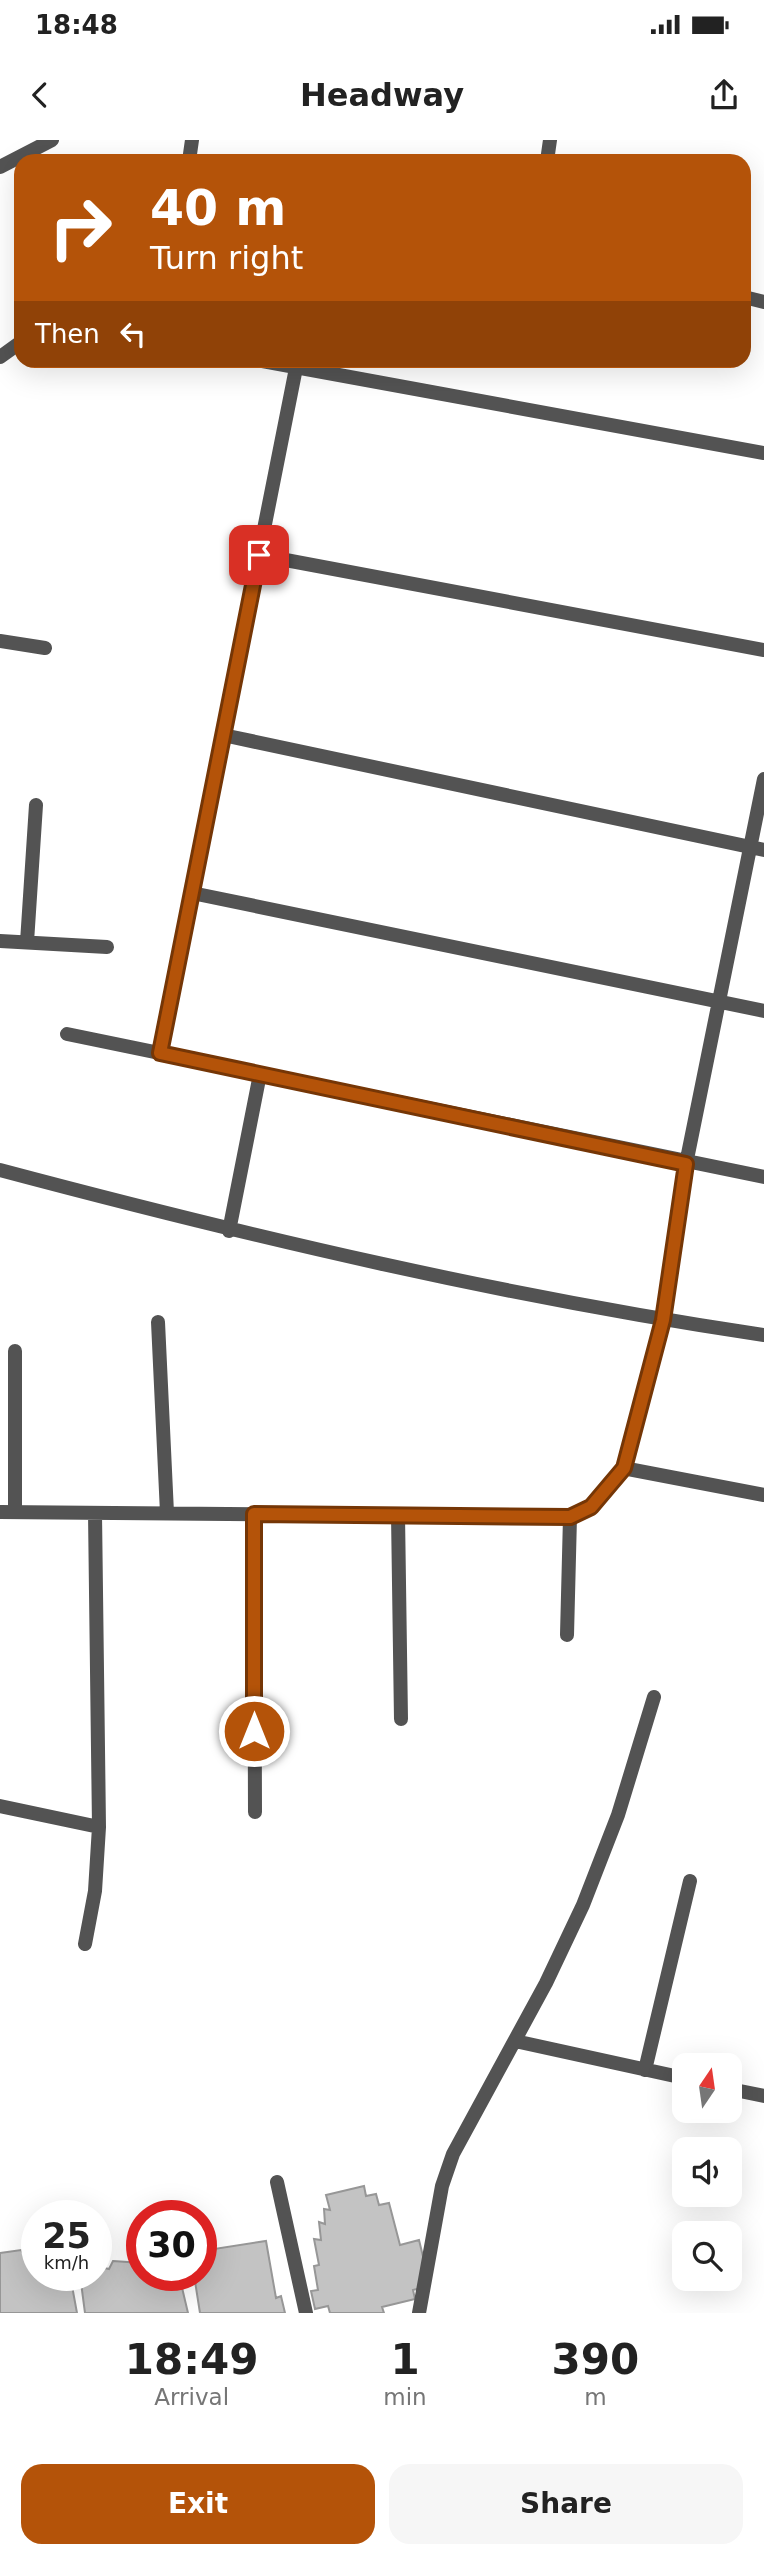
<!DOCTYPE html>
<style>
:root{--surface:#fff;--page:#f6f6f6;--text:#222;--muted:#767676;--accent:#b45309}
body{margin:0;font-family:"DejaVu Sans",sans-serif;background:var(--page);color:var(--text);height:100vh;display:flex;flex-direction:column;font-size:26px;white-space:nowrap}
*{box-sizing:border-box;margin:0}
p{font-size:23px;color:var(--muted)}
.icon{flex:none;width:38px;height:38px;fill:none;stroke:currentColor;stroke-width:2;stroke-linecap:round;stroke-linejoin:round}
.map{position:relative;height:2173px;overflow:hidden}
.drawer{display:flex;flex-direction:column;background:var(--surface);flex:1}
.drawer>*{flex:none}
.banner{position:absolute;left:14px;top:14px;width:737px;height:214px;border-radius:21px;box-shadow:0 7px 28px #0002;background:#b45309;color:#fff;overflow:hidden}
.needle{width:46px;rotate:13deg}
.buttons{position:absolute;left:672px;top:1913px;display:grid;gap:14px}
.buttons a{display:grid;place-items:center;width:70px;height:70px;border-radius:14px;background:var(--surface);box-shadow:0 7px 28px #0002;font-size:35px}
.speed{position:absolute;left:21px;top:2060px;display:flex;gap:14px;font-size:35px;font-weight:700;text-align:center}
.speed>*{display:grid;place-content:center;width:91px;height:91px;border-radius:50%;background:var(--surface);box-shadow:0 7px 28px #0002;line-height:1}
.speed small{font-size:18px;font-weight:400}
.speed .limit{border:10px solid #d22;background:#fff;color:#111}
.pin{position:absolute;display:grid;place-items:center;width:60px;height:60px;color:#fff;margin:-30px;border-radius:14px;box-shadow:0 4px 10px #0006}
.me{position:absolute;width:77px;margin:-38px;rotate:0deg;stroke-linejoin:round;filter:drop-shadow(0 0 5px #0008)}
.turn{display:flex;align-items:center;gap:24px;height:147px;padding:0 21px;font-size:32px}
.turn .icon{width:91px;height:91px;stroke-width:2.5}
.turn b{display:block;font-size:49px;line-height:60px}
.then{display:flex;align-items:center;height:66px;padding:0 21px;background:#0003;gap:14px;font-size:26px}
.eta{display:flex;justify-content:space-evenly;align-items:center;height:119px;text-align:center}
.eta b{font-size:42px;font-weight:700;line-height:49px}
.action{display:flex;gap:14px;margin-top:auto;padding:14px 21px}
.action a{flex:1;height:80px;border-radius:21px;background:var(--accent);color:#fff;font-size:28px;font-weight:700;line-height:80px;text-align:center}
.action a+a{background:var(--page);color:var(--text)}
.status{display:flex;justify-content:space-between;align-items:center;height:49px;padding:0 35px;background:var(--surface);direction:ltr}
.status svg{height:19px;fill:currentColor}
header{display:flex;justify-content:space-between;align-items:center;height:91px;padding:0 21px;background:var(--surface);font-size:32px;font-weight:700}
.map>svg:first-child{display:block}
</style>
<div class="status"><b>18:48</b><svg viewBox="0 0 49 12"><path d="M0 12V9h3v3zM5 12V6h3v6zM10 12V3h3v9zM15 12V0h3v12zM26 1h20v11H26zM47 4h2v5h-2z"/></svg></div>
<header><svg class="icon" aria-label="back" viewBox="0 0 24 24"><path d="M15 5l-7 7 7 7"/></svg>Headway<svg class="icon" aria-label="share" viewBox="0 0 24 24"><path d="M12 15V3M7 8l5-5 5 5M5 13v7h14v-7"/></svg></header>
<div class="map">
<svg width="764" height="2173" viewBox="0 0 764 2173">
<rect width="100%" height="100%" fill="#fff"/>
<path fill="#c3c3c3" stroke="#979797" stroke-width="2" d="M364 2046 366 2056 376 2054 379 2065 389 2063 400 2105 419 2100 428 2137 425 2147 413 2150 415 2159 382 2167 384 2173H330L328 2166 315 2169 311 2151 318 2150 314 2126 319 2125 314 2099 321 2100 319 2082 325 2084 324 2069 330 2070 326 2055Z
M266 2101 276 2158 281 2156 285 2173H200L194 2135H201V2111Z
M21 2110 25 2116 37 2114V2135H70L77 2173H0V2113Z
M113 2121 142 2123V2135H179L188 2173H85L80 2135H96V2126L109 2129Z"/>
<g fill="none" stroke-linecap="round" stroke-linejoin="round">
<path stroke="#535353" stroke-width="14" d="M547 21 550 0
M744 157 764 162"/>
<path stroke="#535353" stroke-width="14" d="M189 21 192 0
M0 27 52 0
M0 217 21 202
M257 220 764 313
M259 415 764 510
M0 501 45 508
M223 595 764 710
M192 753 764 871
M0 801 107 807
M27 802 36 665
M67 894 764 1037
M160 913 296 228
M0 1030C252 1097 506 1157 764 1195
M229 1091 260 934
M158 1182 167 1373
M15 1211V1372
M623 1328 764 1355
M0 1372 570 1377 591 1367 624 1328 663 1180 686 1024 764 639
M254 1374 255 1672
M398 1375 401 1579
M567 1495 570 1377
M0 1666 99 1687
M85 1804 95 1751 99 1687 95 1373
M515 1901 684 1938
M645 1930 690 1741
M730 1949 764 1956
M277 2042 306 2173
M419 2173 442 2046 453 2014 546 1843 583 1765 618 1675 654 1557"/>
</g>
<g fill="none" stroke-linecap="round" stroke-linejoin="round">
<defs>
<path id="route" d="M254 1591V1374L570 1377 591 1367 624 1328 663 1180 686 1024 160 913 259 415"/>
</defs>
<use href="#route" stroke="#753606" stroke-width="18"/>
<use href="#route" stroke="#b45309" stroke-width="12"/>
</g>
</svg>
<div class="buttons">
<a><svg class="needle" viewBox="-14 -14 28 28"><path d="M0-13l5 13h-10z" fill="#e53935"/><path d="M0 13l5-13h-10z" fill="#767676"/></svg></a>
<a><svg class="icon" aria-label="sound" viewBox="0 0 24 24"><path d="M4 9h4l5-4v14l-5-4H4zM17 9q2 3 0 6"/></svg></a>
<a><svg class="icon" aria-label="search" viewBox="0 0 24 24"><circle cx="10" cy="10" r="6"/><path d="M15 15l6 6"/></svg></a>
</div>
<div class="speed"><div>25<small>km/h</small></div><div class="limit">30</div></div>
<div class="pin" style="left:259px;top:415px;background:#d93025"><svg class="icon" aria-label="arrive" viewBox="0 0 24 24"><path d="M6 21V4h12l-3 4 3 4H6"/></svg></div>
<svg class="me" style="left:254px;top:1591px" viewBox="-20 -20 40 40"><circle r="17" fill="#b45309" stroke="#fff" stroke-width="3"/><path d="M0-11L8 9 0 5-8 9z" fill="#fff"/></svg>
<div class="banner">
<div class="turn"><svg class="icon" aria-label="right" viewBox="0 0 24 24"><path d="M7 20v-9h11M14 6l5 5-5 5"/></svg><div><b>40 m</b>Turn right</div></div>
<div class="then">Then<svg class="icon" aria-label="left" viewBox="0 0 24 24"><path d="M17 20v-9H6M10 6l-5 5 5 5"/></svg></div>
</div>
</div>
<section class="drawer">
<div class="eta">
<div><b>18:49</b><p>Arrival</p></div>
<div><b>1</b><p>min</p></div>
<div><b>390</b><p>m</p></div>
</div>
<div class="action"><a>Exit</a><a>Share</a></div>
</section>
